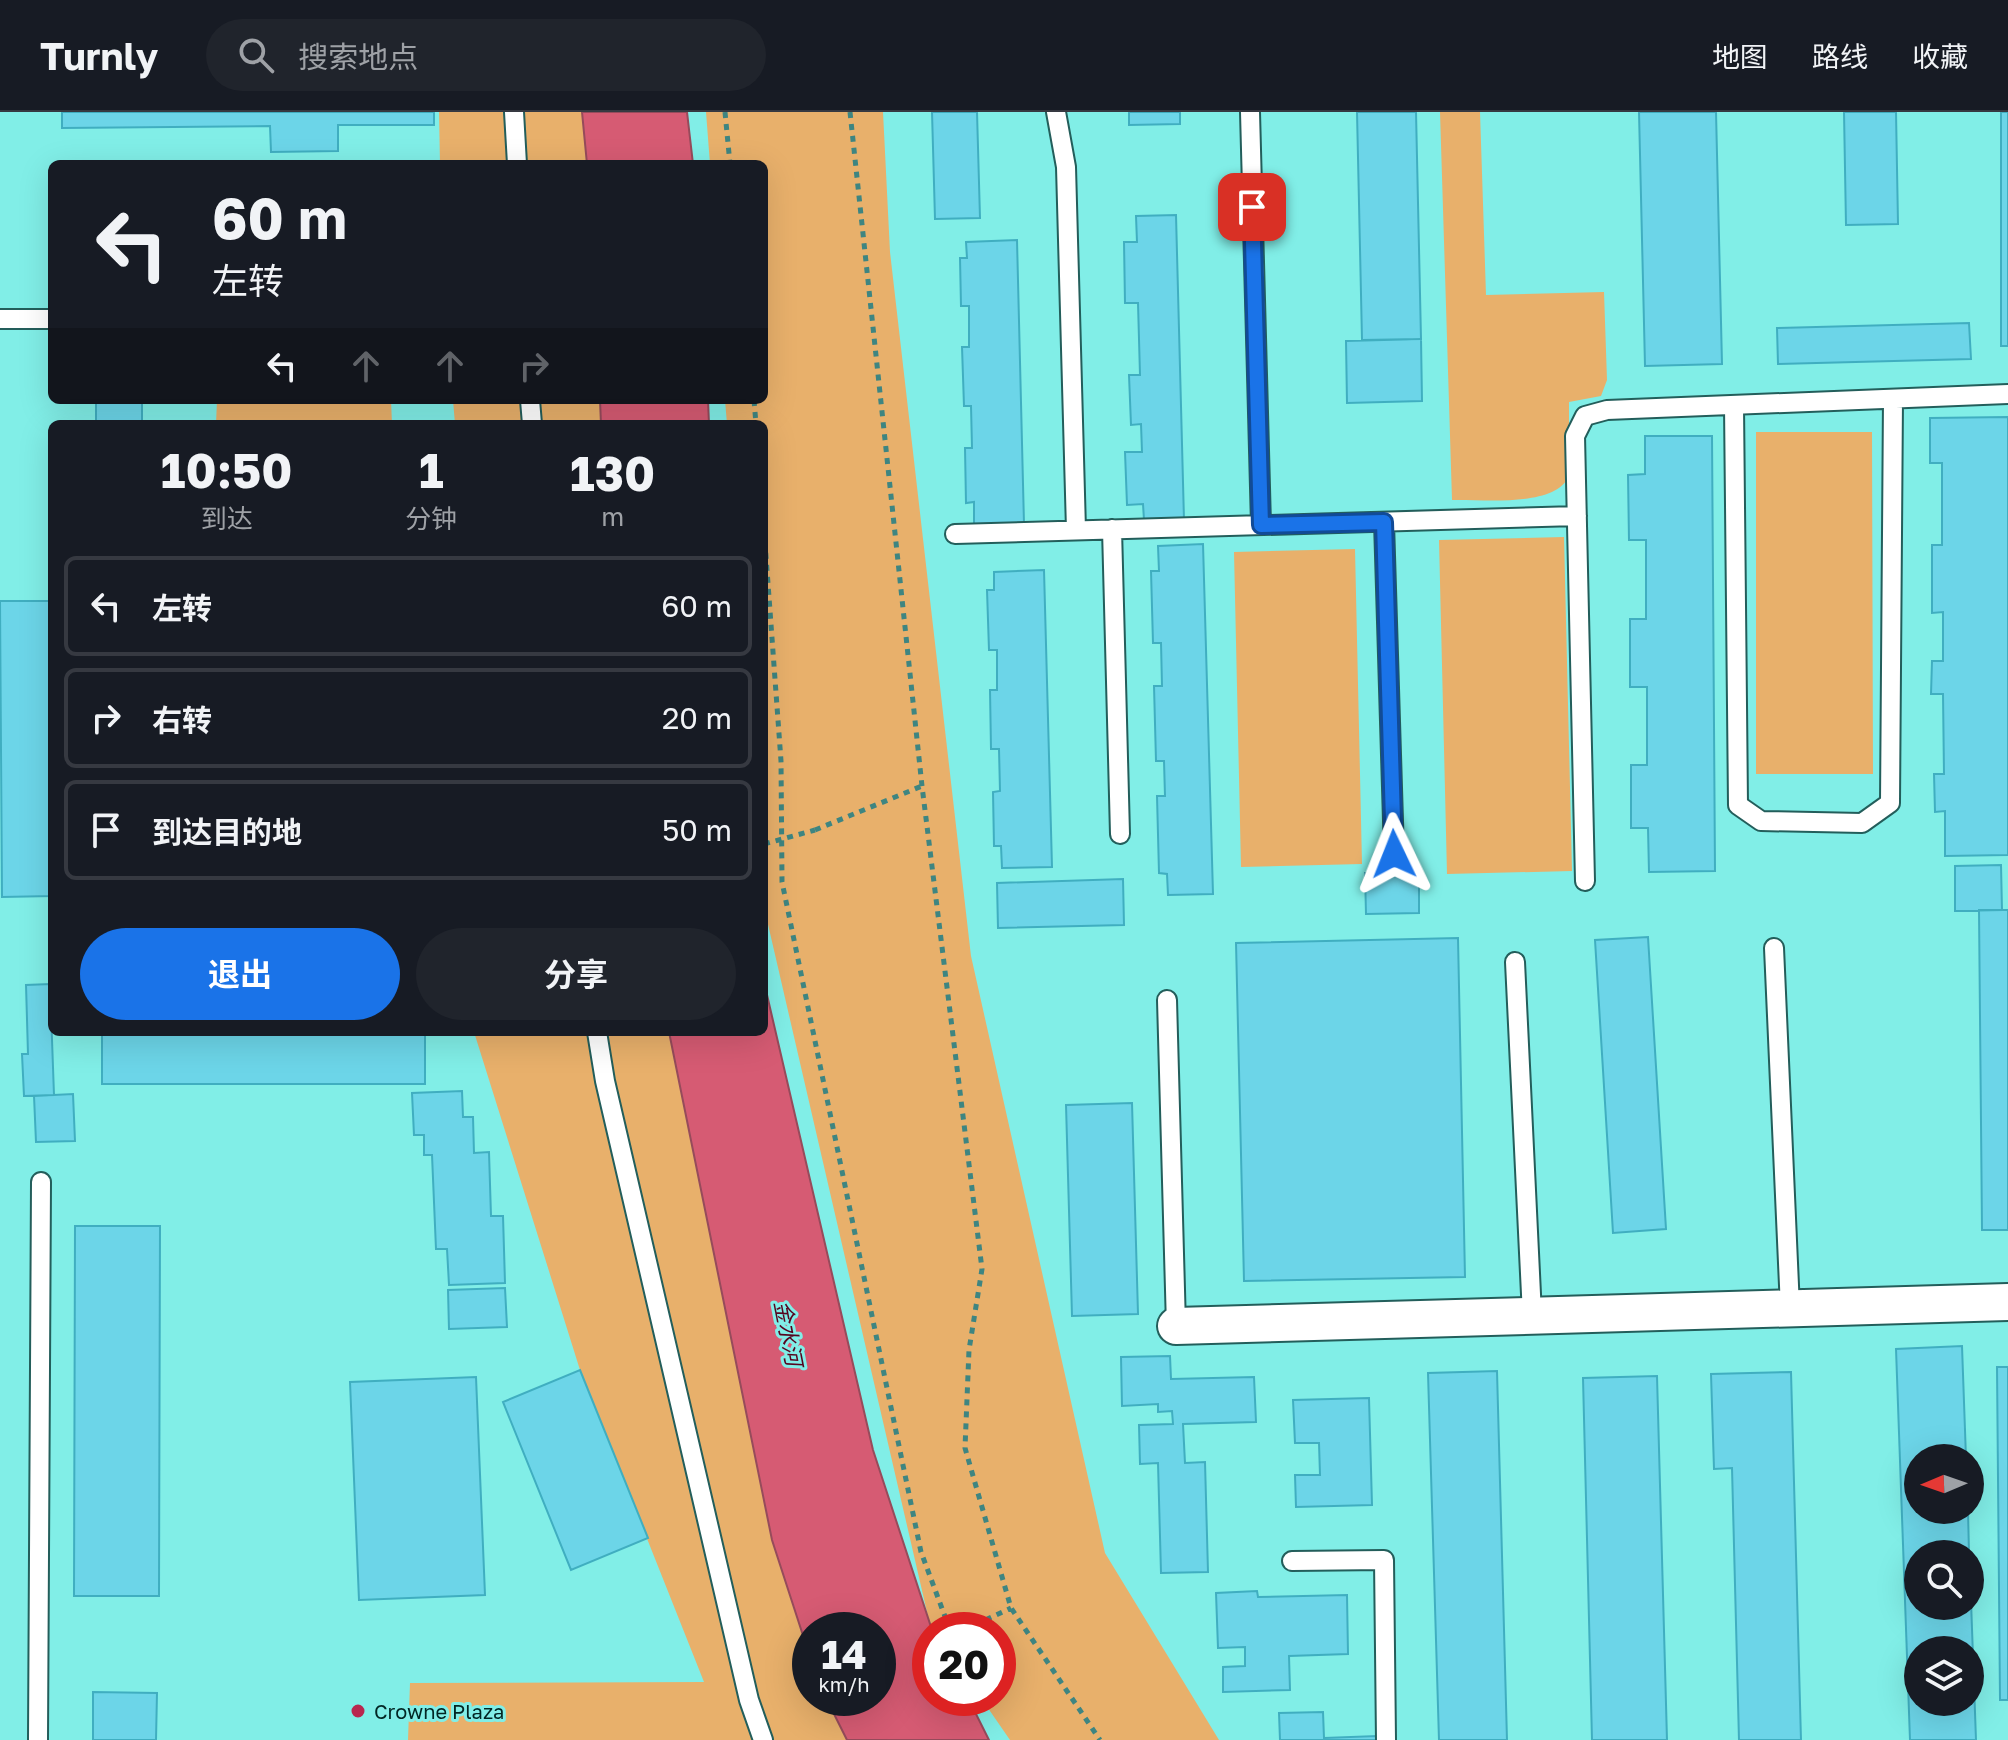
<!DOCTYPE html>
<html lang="zh">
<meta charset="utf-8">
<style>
:root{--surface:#171b24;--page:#20242c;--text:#f1f3f6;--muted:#9ea1a6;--line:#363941;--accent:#1a73e8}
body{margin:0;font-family:"Golos Text","Noto Sans SC",sans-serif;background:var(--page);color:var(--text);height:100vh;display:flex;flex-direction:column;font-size:30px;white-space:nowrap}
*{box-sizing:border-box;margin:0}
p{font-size:26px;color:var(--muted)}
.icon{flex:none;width:44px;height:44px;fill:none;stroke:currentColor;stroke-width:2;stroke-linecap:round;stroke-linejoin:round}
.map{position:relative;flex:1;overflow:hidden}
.panel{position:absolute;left:48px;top:308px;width:720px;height:616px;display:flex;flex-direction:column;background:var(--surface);border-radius:12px;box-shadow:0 8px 32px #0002}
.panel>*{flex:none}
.top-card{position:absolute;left:48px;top:48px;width:720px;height:244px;border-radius:12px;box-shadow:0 8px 32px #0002;background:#171b24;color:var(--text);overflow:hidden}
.needle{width:52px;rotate:268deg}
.tools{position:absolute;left:1904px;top:1332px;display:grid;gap:16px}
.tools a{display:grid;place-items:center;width:80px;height:80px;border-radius:50%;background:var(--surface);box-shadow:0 8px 32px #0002;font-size:40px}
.speed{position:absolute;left:792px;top:1500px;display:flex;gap:16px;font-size:40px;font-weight:700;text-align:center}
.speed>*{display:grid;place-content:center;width:104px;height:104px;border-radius:50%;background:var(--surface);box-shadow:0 8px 32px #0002;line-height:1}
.speed small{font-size:20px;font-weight:400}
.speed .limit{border:12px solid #d22;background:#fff;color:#111}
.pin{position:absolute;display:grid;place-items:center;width:68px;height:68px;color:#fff;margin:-34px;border-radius:16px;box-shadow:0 4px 12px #0006}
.me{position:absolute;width:88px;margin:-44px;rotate:358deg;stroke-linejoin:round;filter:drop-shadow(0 0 6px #0008)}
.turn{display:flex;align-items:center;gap:28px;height:168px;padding:0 32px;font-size:36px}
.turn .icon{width:104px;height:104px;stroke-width:2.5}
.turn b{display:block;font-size:56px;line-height:68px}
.lanes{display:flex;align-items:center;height:76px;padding:0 32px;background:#0003;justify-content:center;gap:40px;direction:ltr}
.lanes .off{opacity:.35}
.eta{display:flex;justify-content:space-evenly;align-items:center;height:136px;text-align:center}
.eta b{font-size:48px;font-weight:700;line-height:56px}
.primary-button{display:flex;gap:16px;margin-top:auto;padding:16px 32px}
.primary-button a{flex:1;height:92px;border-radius:48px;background:var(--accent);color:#fff;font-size:32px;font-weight:700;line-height:92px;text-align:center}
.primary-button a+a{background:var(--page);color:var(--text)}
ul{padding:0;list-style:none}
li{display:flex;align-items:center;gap:24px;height:100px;margin:0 16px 12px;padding:0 16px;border:4px solid var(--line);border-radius:12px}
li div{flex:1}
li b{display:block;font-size:30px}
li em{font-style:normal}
header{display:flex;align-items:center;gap:48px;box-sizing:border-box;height:112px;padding:0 40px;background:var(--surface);border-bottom:2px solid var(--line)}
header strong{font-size:38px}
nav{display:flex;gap:44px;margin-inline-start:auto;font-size:28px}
.search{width:560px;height:72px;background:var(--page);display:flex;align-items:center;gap:20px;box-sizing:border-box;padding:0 28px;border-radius:44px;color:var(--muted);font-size:30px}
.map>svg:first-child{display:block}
</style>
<header>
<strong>Turnly</strong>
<div class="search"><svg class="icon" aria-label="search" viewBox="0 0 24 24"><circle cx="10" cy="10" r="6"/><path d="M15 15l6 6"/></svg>搜索地点</div>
<nav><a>地图</a><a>路线</a><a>收藏</a></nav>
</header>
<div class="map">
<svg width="2008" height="1628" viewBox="0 0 2008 1628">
<rect width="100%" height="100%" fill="#81eee7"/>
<path fill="#e8b06b" d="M439 0H582L587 52H440Z
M706 0H883L890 140 971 844 1105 1441 1219 1628H1010L981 1586H998V1518H933L930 1513 764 795V312H727L725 288H764V52H710Z
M1440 0H1480L1486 183 1604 180 1607 268 1601 284 1569 290V364C1555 396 1483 387 1452 388Z
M217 288H391L392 312H216Z
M453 288H600L601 312H455Z
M1756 320H1872L1873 662H1756Z
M1564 425 1572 759 1447 762 1439 428Z
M1355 437 1362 752 1241 755 1234 440Z
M474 920H669L772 1428 810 1545V1586H826L847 1628H408L410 1571 704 1570 580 1258Z"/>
<path fill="#d65b73" stroke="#964b5b" stroke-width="2" d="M582 0H687L693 52H587Z
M600 288H708L709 312H601Z
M764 870 873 1338 932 1518 930 1586H968L989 1628H847L826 1586H878V1518H810V1545L772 1428 669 920H764Z"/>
<path fill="#6cd5e8" stroke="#40aec0" stroke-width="2" fill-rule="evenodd" d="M62 0H434V13H338V39L271 40 270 14 62 16Z
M932 0H977L980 106 935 107Z
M1129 0H1180V12L1129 13Z
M1357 0H1416L1421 227 1362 228Z
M1639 0H1716L1722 252 1645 254Z
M1844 0H1896L1898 112 1846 113Z
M2001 0H2008V234H2001Z
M1176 103 1184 408H1144L1143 392 1127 393 1125 340H1142L1141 312 1131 313 1129 263H1140L1138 191H1125L1124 130H1137L1136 104Z
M1017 128 1024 412 974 413V390L966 391 965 336H972L971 294H964L962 235H969V194H961L960 146H967L966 130Z
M1969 211 1971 247 1778 252 1777 216Z
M1421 227 1422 289 1347 291 1346 229Z
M96 288H142V312H96Z
M2008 305V743L1945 744V699L1935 700 1934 662H1944L1943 582H1931L1932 549H1943V500L1932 501V433H1942V351H1930V306Z
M1645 324H1712L1715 759 1649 760 1648 716H1631V653H1647V575H1630V507H1646V428H1629L1628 363 1645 362Z
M1203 432 1213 782 1168 783 1167 762 1159 761 1157 684H1165L1164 649H1156L1154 574H1162L1161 531H1153L1151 459H1159L1158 434Z
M1044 458 1052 755 1002 756 1001 734H994L993 680 1000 679 999 637H991L990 578H997V538H989L987 478H994V460Z
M0 489H52V784L2 785Z
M2001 753 2002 798 1955 799V754Z
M1419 760V801L1366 802 1365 761Z
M1123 767 1124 813 998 816 997 771Z
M1979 798H2008V1118H1982Z
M1648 825 1666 1117 1613 1121 1595 828Z
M1458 826 1465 1165 1244 1169 1236 831Z
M50 872 54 983 24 984 22 942H28L26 873Z
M102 920H425V972H102Z
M462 979 463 1005H473L474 1041 489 1040 491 1104H503L505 1171 449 1173 447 1137H436L432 1043H424V1023H414L412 981Z
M73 982 75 1029 36 1030 34 984Z
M1132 991 1138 1202 1072 1204 1066 993Z
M75 1114H160L159 1484H74Z
M505 1176 507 1215 449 1217 448 1178Z
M1962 1234 1966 1346H1918V1398H1968L1969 1442H1918V1494H1970V1461L1976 1628H1910L1896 1237ZM1918 1538H1970V1590H1918Z
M1170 1244 1171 1267 1254 1265 1256 1310 1183 1312 1185 1351 1205 1350 1208 1460 1161 1461 1158 1351 1140 1352 1139 1313 1173 1312 1172 1299 1158 1300V1292L1122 1294 1121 1245Z
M1997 1255H2008V1588H2000Z
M580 1258 648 1426 571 1458 503 1290Z
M1497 1259 1507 1628H1439L1428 1261Z
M1791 1260 1801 1628H1739L1732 1356 1714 1357 1711 1262Z
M1657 1264 1667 1628H1592L1583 1266Z
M476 1265 485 1483 359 1488 350 1270Z
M1369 1286 1372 1393 1296 1395 1295 1363H1320L1319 1331H1295L1293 1288Z
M1257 1479 1258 1485 1347 1483 1348 1542 1289 1544 1290 1578 1223 1580V1555L1245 1554V1535L1218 1536 1216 1481Z
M93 1580 157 1581 156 1628H93Z
M1323 1600 1324 1626 1377 1624V1628H1280L1279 1601Z"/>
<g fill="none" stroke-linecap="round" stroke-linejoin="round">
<defs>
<path id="service" d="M514 0 517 52
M1056 0 1066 55 1076 418
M1250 0 1261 413
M0 207H52
M530 288 532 312
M1734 293 1738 693 1761 709 1862 711 1890 691 1893 287
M1384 410 1394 742
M1112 417 1120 722
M955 422 1577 404
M1585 769 1575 324 1585 304 1607 298 2008 282
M1774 836 1790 1196
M1515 850 1532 1203
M1167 888 1176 1214
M597 920 605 969 749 1588 763 1628
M1292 1449 1384 1448 1386 1628
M38 1628 41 1070"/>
<path id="minor" d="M1176 1214 2008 1190"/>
</defs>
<use href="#service" stroke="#235e5b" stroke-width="22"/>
<use href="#minor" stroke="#235e5b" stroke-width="40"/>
<path stroke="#3e8581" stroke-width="5" stroke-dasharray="6 6" stroke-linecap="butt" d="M725 0 730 52
M850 0 922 674 982 1157 969 1238 965 1336 1011 1496 1100 1628
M754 288 756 312
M764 417 781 649 782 770 921 1440 950 1518
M815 718 922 674
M964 1518 1011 1496"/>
<use href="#service" stroke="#fff" stroke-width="18"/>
<use href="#minor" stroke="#fff" stroke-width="36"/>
<path stroke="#3e8581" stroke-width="5" stroke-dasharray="6 6" stroke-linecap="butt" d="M764 732 815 718"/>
</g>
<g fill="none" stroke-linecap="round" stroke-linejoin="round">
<defs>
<path id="route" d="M1252 95 1261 413 1384 410 1394 742"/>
</defs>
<use href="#route" stroke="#114b97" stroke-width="20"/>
<use href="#route" stroke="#1a73e8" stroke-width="14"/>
</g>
<circle fill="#b8274f" stroke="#81eee7" stroke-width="3" cx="358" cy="1599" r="8"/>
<g text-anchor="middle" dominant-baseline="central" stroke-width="6" stroke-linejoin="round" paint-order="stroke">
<g font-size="20" fill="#022624" stroke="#81eee7" text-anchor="start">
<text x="374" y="1599">Crowne Plaza</text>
</g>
<g font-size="22" font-style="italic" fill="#56051f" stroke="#81eee7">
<text transform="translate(789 1221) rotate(79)">金水河</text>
</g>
</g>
</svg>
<div class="tools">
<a><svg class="needle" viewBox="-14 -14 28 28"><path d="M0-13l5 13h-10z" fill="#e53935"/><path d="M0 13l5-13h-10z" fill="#9ea1a6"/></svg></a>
<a><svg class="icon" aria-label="search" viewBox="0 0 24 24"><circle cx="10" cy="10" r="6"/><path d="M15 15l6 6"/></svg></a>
<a><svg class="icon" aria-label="layers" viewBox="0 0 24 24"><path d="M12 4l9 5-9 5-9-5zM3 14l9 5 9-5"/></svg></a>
</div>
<div class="speed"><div>14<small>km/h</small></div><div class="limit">20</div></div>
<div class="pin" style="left:1252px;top:95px;background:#d93025"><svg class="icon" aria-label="arrive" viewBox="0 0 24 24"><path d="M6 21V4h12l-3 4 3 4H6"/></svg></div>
<svg class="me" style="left:1394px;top:742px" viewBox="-20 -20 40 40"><path d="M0-17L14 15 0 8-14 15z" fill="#1a73e8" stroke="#fff" stroke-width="4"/></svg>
<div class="top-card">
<div class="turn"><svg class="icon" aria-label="left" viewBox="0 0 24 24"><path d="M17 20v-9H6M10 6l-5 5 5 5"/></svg><div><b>60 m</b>左转</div></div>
<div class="lanes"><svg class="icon" aria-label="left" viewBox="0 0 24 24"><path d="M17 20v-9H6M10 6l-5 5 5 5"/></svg><svg class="icon off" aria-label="ahead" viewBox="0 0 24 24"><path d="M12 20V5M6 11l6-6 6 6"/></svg><svg class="icon off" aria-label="ahead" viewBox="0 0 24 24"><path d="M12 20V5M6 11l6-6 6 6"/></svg><svg class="icon off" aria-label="right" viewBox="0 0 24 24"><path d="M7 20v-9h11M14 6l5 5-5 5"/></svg></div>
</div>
<section class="panel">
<div class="eta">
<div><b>10:50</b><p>到达</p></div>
<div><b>1</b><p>分钟</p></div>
<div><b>130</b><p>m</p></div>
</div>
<ul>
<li><svg class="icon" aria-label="left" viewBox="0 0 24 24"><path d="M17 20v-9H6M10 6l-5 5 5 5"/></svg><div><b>左转</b></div><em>60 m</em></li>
<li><svg class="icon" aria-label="right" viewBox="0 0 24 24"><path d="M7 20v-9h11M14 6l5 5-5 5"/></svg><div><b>右转</b></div><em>20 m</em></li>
<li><svg class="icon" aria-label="arrive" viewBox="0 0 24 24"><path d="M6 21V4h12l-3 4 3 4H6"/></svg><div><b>到达目的地</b></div><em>50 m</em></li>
</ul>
<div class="primary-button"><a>退出</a><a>分享</a></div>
</section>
</div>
